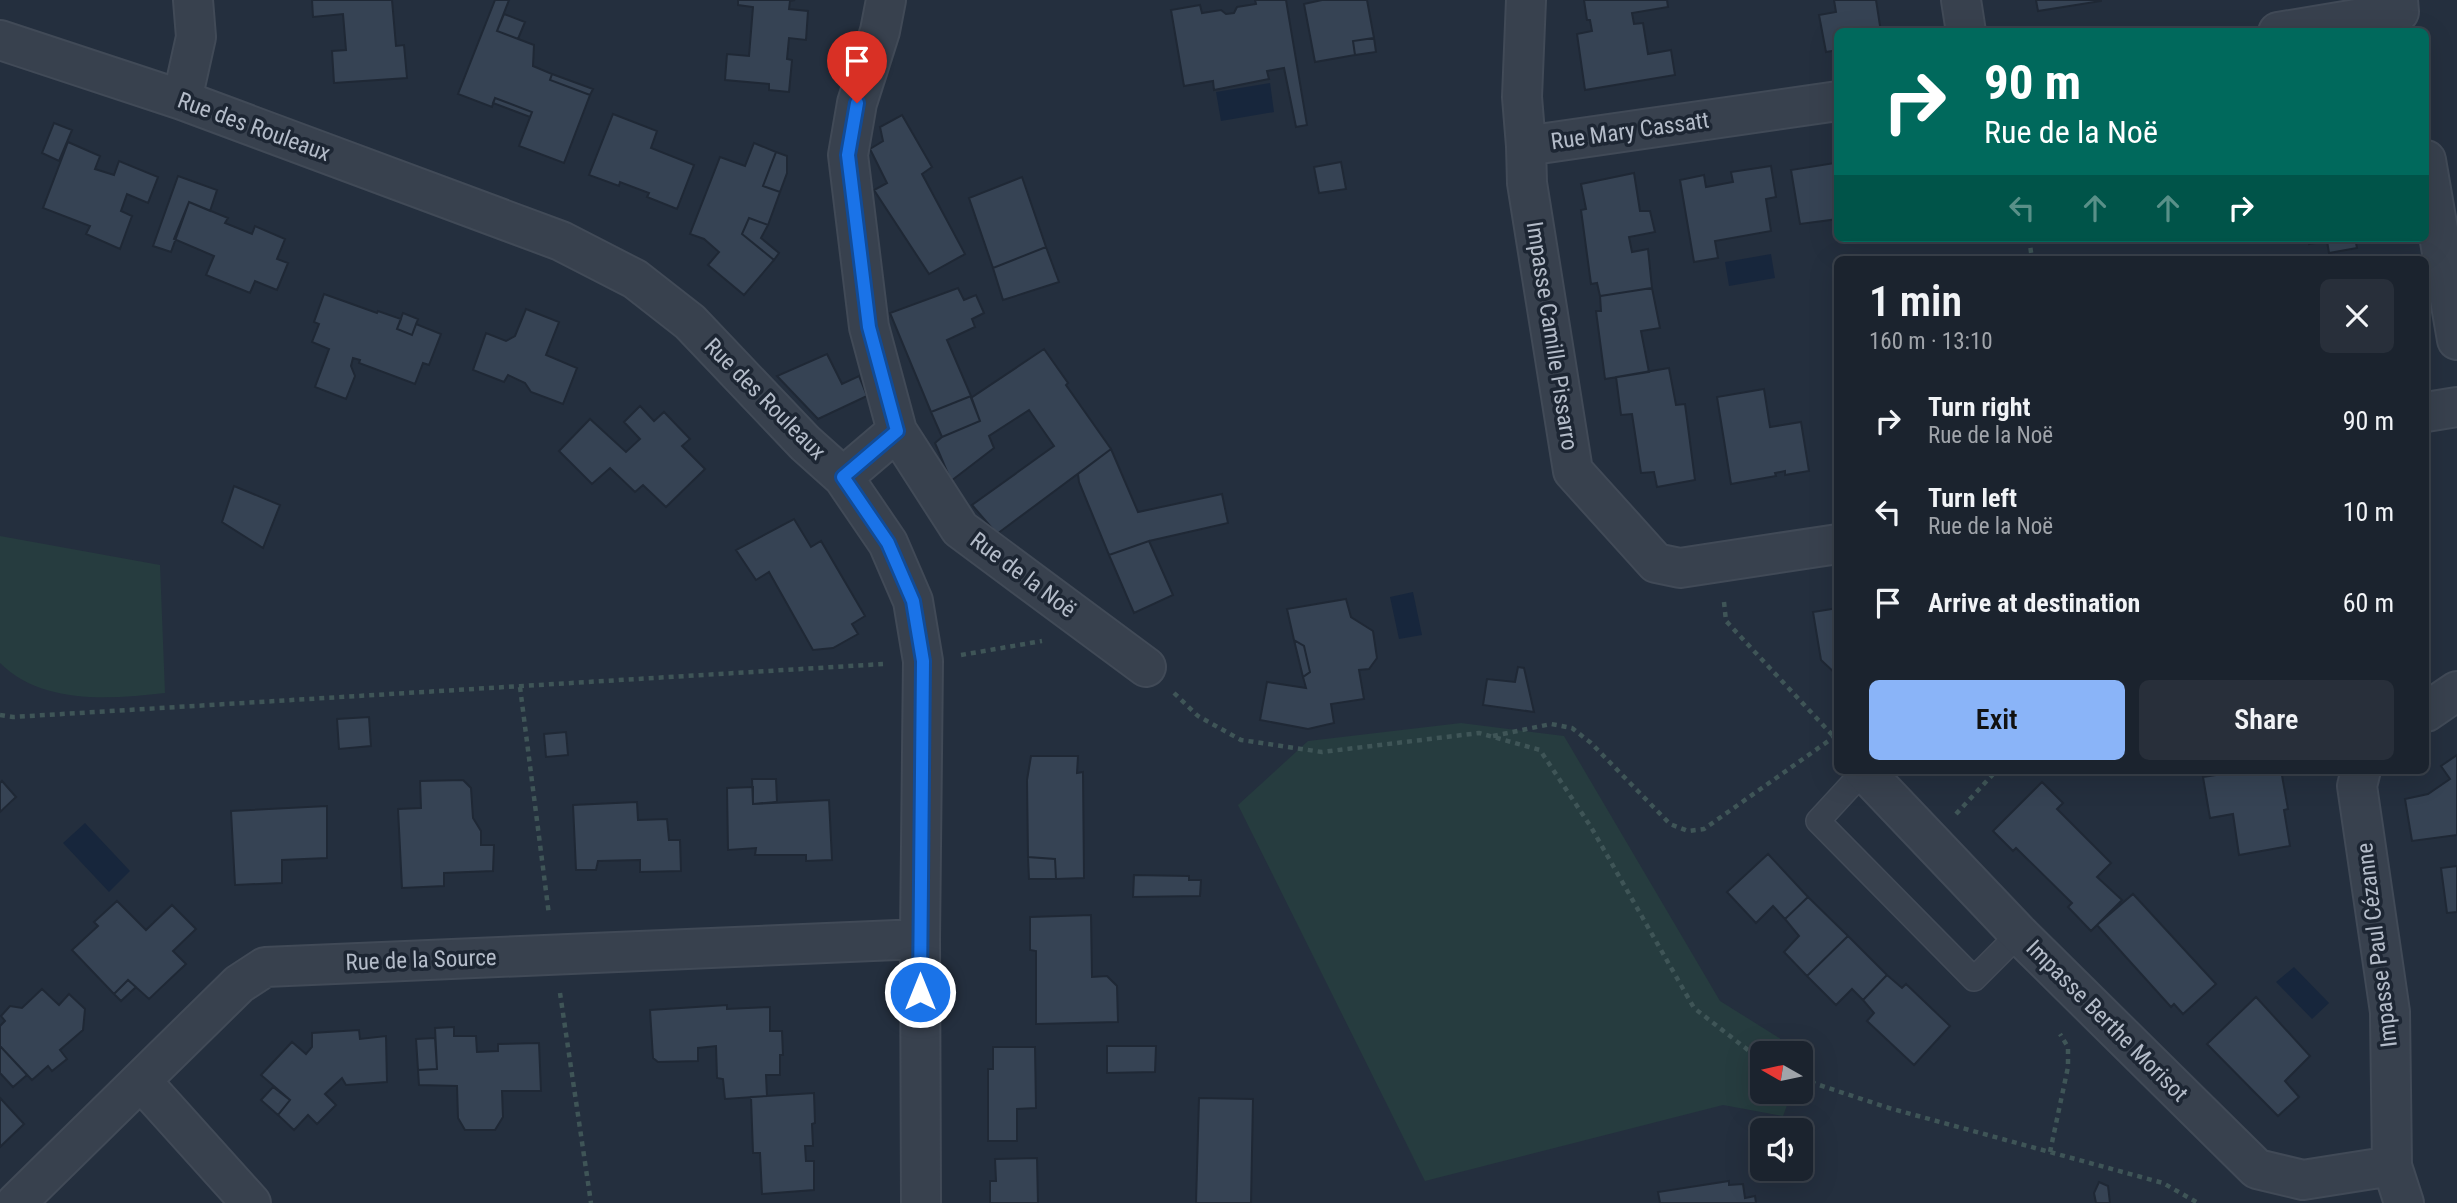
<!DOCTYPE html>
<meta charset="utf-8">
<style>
:root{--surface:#1b232e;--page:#282f3a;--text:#f1f3f6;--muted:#a0a4aa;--line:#39404a;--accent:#8ab4f8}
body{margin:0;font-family:"Roboto Condensed",sans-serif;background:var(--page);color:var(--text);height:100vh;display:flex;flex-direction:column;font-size:26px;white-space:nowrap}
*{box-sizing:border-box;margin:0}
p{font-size:23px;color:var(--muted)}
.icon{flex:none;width:38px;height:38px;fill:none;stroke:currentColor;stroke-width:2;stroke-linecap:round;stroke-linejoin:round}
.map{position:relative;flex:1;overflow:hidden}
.details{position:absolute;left:1834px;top:256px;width:595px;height:518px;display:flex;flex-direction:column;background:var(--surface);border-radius:10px;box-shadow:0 7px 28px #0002,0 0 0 2px var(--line)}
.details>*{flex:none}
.guide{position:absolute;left:1834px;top:28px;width:595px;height:214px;border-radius:10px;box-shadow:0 7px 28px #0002,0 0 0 2px var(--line);background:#00695c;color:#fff;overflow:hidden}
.needle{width:46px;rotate:279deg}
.buttons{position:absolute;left:1750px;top:1041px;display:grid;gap:14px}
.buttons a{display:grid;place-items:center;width:63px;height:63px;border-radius:10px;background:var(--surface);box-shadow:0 7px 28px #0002,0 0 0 2px var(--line);font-size:35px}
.pin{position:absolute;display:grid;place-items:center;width:60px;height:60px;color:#fff;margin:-72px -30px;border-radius:50% 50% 50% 0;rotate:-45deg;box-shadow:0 0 7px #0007}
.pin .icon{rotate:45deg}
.me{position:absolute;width:77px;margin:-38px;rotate:0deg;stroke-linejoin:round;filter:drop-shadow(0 0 5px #0008)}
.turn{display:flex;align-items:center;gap:24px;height:147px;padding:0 35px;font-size:32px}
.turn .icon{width:91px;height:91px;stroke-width:2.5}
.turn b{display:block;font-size:49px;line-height:60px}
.lanes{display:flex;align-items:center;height:66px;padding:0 35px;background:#0003;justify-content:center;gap:35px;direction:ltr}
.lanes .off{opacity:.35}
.round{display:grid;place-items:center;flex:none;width:74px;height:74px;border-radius:10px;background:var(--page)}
.head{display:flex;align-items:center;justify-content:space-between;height:119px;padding:0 35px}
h1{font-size:42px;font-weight:600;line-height:52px}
.button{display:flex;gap:14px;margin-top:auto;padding:14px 35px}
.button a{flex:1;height:80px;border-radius:10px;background:var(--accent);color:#111;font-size:28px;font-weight:600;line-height:80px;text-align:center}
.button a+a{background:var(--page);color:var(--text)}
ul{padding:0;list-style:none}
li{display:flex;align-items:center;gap:21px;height:91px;padding:0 35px}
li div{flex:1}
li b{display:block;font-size:26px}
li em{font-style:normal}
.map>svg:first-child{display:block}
</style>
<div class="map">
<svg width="2457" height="1203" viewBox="0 0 2457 1203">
<rect width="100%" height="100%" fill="#242f3e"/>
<path fill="#263c3f" d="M0 536 160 565 165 693C111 699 42 705 0 663Z
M1461 723 1564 736 1720 1001 1805 1054 1801 1067V1054H1762V1092H1792L1783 1116 1723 1105 1425 1181 1238 805 1308 741Z"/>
<path fill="#17263c" d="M1270 83 1274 112 1221 121 1216 92Z
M1771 254 1775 278 1729 286 1725 262Z
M1413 592 1422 635 1399 639 1390 597Z
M85 823 130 871 109 892 63 843Z
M2294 967 2329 1003 2312 1019 2276 982Z"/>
<path fill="#364354" stroke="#1f2835" stroke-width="2" d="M312 0H392L396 46 404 45 407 78 334 83 332 51 346 50 343 14 313 17Z
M495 0H509L497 31 534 45 533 66 552 74 550 80 590 95 564 163 519 146 532 112 495 98 492 107 458 94Z
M738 0H795L790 1 789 9 808 11 806 40 789 38 787 59 792 60 789 92 769 90V84L725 80 727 54 749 56 753 7 738 5Z
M1255 0H1286L1307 125 1296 127 1284 68 1267 71 1269 79 1214 90 1213 81 1184 86 1171 10 1200 5 1202 13 1221 10 1226 14 1234 13 1237 7 1256 4Z
M1367 0 1374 38 1353 41 1355 55 1315 62 1304 4 1322 0Z
M1584 0H1667L1668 7 1632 13 1634 24 1643 23 1648 54 1671 50 1675 75 1585 90 1577 34 1592 31 1590 20H1587Z
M1834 0H1876L1881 32H1838V50L1826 52 1819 15 1836 12Z
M2036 0H2101V1L2038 11Z
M504 14 525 22 518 39 497 31Z
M1374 38 1376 52 1355 55 1353 41Z
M552 74 593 89 590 95 550 80Z
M495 98 532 112 530 117 493 103Z
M613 114 657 131 651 148 694 165 677 209 647 197 649 193 620 182 619 186 589 175Z
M902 115 932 167 922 174 965 254 929 274 874 190 887 183 870 149 883 141 880 127Z
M54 123 72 130 59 161 42 153Z
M68 142 100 156 95 169 114 175 119 161 158 177 148 203 127 194 121 211 132 216 120 249 86 234 90 226 43 208Z
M754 143 776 152 763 186 780 192 768 225 749 218 742 234 774 260 744 295 708 265 719 252 704 239 690 234 720 157 745 166Z
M776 152 787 156V173L780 192 763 186Z
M1834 157H1838V219L1800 224 1791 170 1835 163Z
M1341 162 1346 189 1319 193 1314 167Z
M1771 166 1776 197 1766 199 1771 231 1715 241 1718 258 1694 262 1680 180 1704 175 1706 187 1733 182 1731 172Z
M1634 173 1640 211H1650L1655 232 1629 237 1632 252 1648 249 1652 288 1600 296 1597 283 1591 284 1581 210 1586 209 1581 184Z
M178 176 217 190 210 211 189 202 171 252 153 246Z
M1022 177 1046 247 993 268 969 198Z
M189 202 228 218 225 223 252 234 255 226 285 239 277 259 288 263 277 290 255 281 250 293 206 275 214 256 174 239Z
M749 218 768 225 761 238 779 253 774 260 742 234Z
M2308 238H2355L2357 248 2329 253 2327 241 2309 244Z
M1046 247 1059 282 1003 300 993 268Z
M958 288 964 300 976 295 984 313 972 319 975 327 947 340 971 396 931 412 890 313Z
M1652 288 1660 328 1641 331 1649 372 1605 379 1596 311H1601L1600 296Z
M324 294 377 313 378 311 401 319 397 329 412 335 416 324 441 334 429 365 423 363 415 384 359 363 360 360 353 358 351 366 355 376 346 399 315 387 329 349 312 342 319 324 314 322Z
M526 309 559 322 546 355 577 368 563 404 531 392 525 383 508 375 504 382 473 370 486 333 506 341 515 336Z
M403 313 418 319 412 335 397 329Z
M1044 349 1068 383 1066 385 1111 449 997 534 972 505 1054 446 1029 410 989 436 994 448 951 481 935 443 942 437 980 421 971 398Z
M827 354 842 384 859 376 867 396 818 419 777 376Z
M1669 368 1676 405 1685 404 1695 480 1657 487 1654 472 1641 473 1632 414 1621 415 1616 377Z
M1764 389 1770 427 1801 422 1809 471 1785 475V471L1775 473 1776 476 1731 484 1717 397Z
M971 396 980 421 942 437 931 412Z
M640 406 654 421 664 412 690 439 682 446 705 469 666 507 643 485 635 492 610 468 592 484 559 451 590 419 626 452 640 439 624 422Z
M1111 449 1138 512 1222 494 1228 523 1149 541 1109 555 1079 482 1078 474Z
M234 486 280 505 263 548 222 522Z
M794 519 811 547 821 541 865 616 852 624 858 634 833 648 813 650 769 572 756 580 736 550Z
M1149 541 1173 595 1134 613 1109 555Z
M1346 599 1351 617 1373 631 1377 658 1369 669 1359 670 1364 699 1331 704 1334 723 1308 729 1260 720 1267 682 1306 688 1303 677 1310 672 1304 646 1294 640 1287 609Z
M1838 608V676L1821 660 1813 612Z
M1294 640 1304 646 1310 672 1303 677Z
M1518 667 1524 668 1534 712 1483 705 1487 679 1515 682Z
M369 717 371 746 339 749 337 719Z
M566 732 568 755 546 757 544 734Z
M2457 755V835L2412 841 2405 799 2428 794 2450 779 2441 766Z
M1031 756H1078L1077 773 1083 772 1084 878 1056 879 1055 859 1028 857 1027 780Z
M2248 770H2281L2288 809 2284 810 2290 846 2239 855 2233 814 2210 818 2203 777Z
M752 779H776L777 802 753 804Z
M463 780 471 788 473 818 481 831V845H494L493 871 444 873V886L402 888 398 809 421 808 420 781Z
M2 781 16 797 0 812V783Z
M2042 782 2063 803 2057 809 2111 863 2097 877 2122 900 2091 931 2068 907 2072 903 2016 848 2013 851 1993 831Z
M753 787V804L829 800 832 860 806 861V855H755L756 848 728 850 727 788Z
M637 802 638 820 667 819 669 840H680L681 871 640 872V860L598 861 596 870H576L573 805Z
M327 806V858L282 860V883L235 885 231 811Z
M1768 854 1808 897 1785 919 1773 906 1756 923 1727 892Z
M1028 857 1055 859 1056 879H1029Z
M2457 866V912L2447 913 2441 868Z
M1134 875 1189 876V880H1201L1200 896 1133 897Z
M2133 894 2216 984 2183 1014 2174 1004 2171 1007 2097 925Z
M1808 897 1848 936 1807 976 1784 952 1799 936 1785 919Z
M117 901 146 930 172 905 196 929 173 951 186 964 149 999 128 980 114 994 72 950 98 926 94 922Z
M1091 915 1092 977 1107 976 1117 986 1118 1022 1036 1024V951L1030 950V917Z
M1848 936 1887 975 1863 1000 1852 989 1836 1005 1807 976Z
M1887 975 1902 988 1906 984 1950 1026 1914 1065 1867 1021 1874 1013 1863 1000Z
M128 980 136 987 121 1001 114 994Z
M42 989 59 1005 69 994 85 1009 83 1030 60 1050 67 1059 52 1071 48 1066 32 1080 0 1046V1026L5 1021 1 1016 10 1006 22 1008Z
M2256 997 2310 1056 2285 1081 2299 1097 2278 1116 2207 1044Z
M727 1005V1009L770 1007V1031H782L783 1055H780V1075H766L767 1096 725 1099 723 1079 717 1078 716 1046 698 1048V1061L658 1062 653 1058 650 1010Z
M454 1027V1036H476L477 1052 498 1051V1044L539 1043 541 1091H502L503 1117 495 1130H465L458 1118 457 1086 419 1085 418 1070 437 1069 435 1028Z
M359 1030 360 1039 386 1036 387 1082 346 1085 342 1078 325 1094 336 1105 317 1124 308 1115 294 1130 278 1115 290 1100 261 1075 292 1042 306 1054 312 1047V1033Z
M435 1038 437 1069 418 1070 416 1039Z
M0 1046 27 1075 13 1087 0 1073Z
M1107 1046H1156L1155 1072 1107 1073Z
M993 1047H1035L1036 1108 1017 1109V1141H988V1069H993Z
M273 1087 290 1100 278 1115 261 1100Z
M814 1093 815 1123 812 1124 813 1146H805L806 1161H814V1190L762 1194 760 1153H753L751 1097Z
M0 1098 24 1124 0 1147Z
M1199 1098 1253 1099 1251 1203H1196Z
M1037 1158 1038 1203H990V1181H996L995 1159Z
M1729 1181V1185L1743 1184 1745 1198 1755 1196 1756 1203H1660L1658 1192Z
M2099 1182 2108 1186 2110 1203H2096L2094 1193Z"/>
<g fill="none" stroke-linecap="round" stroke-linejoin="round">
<defs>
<path id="lane" d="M1864 771 1818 821 1974 979 2019 934"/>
<path id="street" d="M1526 0 1522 97 1526 146 1838 101
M1961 0 1966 32
M2278 32 2399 12 2398 0
M0 40 182 100 561 241 635 279 690 322 805 443 843 477 888 543 913 601 923 661 920 939 921 1203
M182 100 196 37 193 0
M1526 146 1527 183 1573 471 1656 563 1680 568 1838 544
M2426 160 2457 340
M2426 412 2457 407
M897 431 960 529 1146 667
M843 477 897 431 869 327 848 155 857 103 880 31 886 0
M2426 712 2457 691
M2361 770 2357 786 2390 1012 2392 1166 2404 1203
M1864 771 2019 934 2257 1169 2303 1180 2392 1166
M142 1082 251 1203
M16 1203 239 984 265 967 920 939"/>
</defs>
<use href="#lane" stroke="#414a57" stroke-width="26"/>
<use href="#street" stroke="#414a57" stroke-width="42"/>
<path stroke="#3f5557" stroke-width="4.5" stroke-dasharray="5 5" stroke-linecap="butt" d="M2029 238 2032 259
M1724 602 1726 621 1836 739
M961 655 1042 641
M520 687 549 915
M1174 693 1198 716 1241 740 1322 752 1479 733 1540 750 1591 827 1694 1008 1762 1061
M0 715 13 717 883 664
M1493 736 1551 724 1572 728 1591 743 1670 824 1688 831 1704 829 1834 737
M1956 814 1997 770
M560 993 591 1203
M1801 1079 1889 1108 2163 1183 2198 1203
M2050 1152 2068 1067V1047L2060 1034"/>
<use href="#lane" stroke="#38414e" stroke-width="23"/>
<use href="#street" stroke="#38414e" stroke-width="38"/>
</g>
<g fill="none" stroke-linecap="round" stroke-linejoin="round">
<defs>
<path id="route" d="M857 103 848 155 869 327 897 431 843 477 888 543 913 601 923 661 920 992"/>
</defs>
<use href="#route" stroke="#114b97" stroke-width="18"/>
<use href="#route" stroke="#1a73e8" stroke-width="12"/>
</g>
<g text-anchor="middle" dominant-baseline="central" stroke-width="7" stroke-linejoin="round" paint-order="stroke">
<g font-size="23" fill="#b4bcc9" stroke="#1d2633">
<text transform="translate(254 127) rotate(20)">Rue des Rouleaux</text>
<text transform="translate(1630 131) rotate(-8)">Rue Mary Cassatt</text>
<text transform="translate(1552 336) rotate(81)">Impasse Camille Pissarro</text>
<text transform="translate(765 399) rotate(45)">Rue des Rouleaux</text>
<text transform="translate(1023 575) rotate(37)">Rue de la Noë</text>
<text transform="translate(2377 945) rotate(-97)">Impasse Paul Cézanne</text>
<text transform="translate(421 960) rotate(-2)">Rue de la Source</text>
<text transform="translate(2107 1021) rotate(45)">Impasse Berthe Morisot</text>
</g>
</g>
</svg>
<div class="buttons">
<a><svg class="needle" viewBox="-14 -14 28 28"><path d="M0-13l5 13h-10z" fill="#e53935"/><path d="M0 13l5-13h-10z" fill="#a0a4aa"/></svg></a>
<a><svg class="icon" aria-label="sound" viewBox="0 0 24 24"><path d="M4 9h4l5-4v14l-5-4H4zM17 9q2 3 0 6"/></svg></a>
</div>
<div class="pin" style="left:857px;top:103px;background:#d93025"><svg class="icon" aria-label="arrive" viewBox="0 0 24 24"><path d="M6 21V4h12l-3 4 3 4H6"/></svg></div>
<svg class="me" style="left:920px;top:992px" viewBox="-20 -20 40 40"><circle r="17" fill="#1a73e8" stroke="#fff" stroke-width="3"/><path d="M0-11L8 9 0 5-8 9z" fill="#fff"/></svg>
<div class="guide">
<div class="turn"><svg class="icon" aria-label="right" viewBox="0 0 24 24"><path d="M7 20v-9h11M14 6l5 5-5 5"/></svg><div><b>90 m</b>Rue de la Noë</div></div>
<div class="lanes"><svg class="icon off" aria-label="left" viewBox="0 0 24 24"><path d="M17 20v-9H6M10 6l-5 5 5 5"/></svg><svg class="icon off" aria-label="ahead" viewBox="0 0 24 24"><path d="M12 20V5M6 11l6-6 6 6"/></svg><svg class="icon off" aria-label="ahead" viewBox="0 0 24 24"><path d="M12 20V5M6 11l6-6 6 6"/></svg><svg class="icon" aria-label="right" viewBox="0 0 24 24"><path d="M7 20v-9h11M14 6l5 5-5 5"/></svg></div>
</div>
<section class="details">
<div class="head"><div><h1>1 min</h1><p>160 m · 13:10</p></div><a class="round"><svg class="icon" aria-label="close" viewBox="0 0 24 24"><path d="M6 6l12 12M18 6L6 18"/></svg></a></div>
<ul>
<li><svg class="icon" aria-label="right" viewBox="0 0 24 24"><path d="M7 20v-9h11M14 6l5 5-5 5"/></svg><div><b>Turn right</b><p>Rue de la Noë</p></div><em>90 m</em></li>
<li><svg class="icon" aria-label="left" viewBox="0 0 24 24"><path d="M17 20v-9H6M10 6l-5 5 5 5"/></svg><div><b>Turn left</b><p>Rue de la Noë</p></div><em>10 m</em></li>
<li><svg class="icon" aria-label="arrive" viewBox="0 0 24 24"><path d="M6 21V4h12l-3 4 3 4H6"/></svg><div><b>Arrive at destination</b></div><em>60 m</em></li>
</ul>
<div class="button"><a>Exit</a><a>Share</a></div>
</section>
</div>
